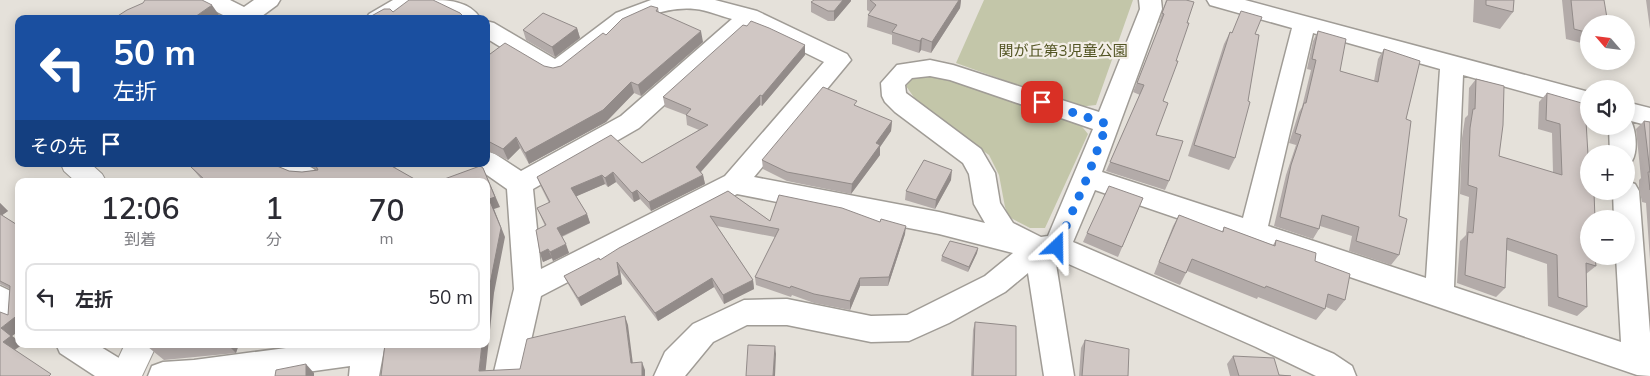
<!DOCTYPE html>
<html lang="ja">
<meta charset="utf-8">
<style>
:root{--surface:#fff;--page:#f7f7f7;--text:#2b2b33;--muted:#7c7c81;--line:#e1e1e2}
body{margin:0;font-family:Mulish,"Noto Sans JP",sans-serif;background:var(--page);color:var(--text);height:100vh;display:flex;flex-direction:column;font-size:19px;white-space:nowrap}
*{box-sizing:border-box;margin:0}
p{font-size:16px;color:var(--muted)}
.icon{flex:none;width:28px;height:28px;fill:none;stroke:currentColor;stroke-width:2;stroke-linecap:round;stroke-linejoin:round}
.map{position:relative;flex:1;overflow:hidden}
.panel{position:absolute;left:15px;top:178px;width:475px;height:170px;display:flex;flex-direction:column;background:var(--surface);border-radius:10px;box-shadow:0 2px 12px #0003}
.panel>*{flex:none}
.banner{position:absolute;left:15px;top:15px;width:475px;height:152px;border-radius:10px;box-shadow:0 2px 12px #0003;background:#1a4fa0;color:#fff;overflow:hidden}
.needle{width:32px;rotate:298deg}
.fabs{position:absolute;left:1580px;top:15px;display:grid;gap:10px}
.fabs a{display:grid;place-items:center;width:55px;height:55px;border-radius:50%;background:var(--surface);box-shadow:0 2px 12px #0003;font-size:25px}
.pin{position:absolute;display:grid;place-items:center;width:42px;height:42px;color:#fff;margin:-21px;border-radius:10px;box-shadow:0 2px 8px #0006}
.me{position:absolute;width:55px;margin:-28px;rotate:23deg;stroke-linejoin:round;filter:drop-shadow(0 0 4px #0008)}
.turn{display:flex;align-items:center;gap:18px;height:105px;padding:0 15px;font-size:22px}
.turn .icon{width:65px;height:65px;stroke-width:2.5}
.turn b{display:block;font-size:35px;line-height:42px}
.then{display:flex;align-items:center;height:48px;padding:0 15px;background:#0003;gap:10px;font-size:19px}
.eta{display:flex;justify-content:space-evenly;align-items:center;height:85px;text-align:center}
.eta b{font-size:30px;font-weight:600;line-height:35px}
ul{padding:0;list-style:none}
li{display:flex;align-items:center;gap:15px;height:68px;margin:0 10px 8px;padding:0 5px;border:2px solid var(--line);border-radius:10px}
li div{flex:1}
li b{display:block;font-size:19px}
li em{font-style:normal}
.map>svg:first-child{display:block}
</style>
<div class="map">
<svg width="1650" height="376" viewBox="0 0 1650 376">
<rect width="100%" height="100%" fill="#e5e1da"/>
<path fill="#c3c6a9" d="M984 0H1133L1096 105 1078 107 956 63Z
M936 75 1079 123 1088 134 1045 228H1030L1009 217 1005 207 999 175 989 155 920 106 906 86 914 77Z"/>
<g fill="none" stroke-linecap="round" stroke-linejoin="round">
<defs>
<path id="minor" d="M200 0H230L244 7 254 0H280L277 5 258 19H231L203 5Z
M393 0H420L417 5 394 19H366L369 14Z
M428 0C447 0 469 0 481 19 461 19 440 19 428 0Z
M651 0H715L757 11 847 54 851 60 754 177 939 212 985 223 974 204 969 174 963 163 895 112 885 102 882 96 881 83 897 65 930 60 953 65 1099 112 1140 9 1139 0H1161L1162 9 1102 172 1243 218 1292 28 1210 5 1207 0H1245L1589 92V110L1463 75 1454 287 1621 342 1616 256H1626V219H1614L1613 191H1626V181L1635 184 1639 191 1650 333V376L1637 375 1095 190 1073 242 1334 354 1352 366 1356 376H1316L1256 347 1055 258 1074 376H1044L1028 273 1005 292 949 323 909 341 871 342 787 325H747L713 342 685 376H654L665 352 693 324 744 300 787 299 871 316 907 315 985 276 1013 253 939 234 737 194 541 296 523 376H493L514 289 507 189 477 168 475 164H486V151L495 154 521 171 621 116 732 19C720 16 707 10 695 9 642 4 602 46 564 76L556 78 548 76 486 38V21L494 23 555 59 616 13ZM751 26 824 62 725 176 541 269 533 189 639 128ZM1313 33 1440 69 1426 278 1268 226ZM930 76 950 80 1093 129 1048 236 1041 237 1013 223 1000 203 995 173 981 149 906 93 905 85 912 78Z
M1626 102 1650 108V126L1631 121C1636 131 1638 151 1632 161L1626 163V154H1610L1609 126H1626Z
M277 164C297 163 313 161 324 181 304 182 288 184 277 164Z
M0 286 19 295V322L0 313Z
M56 344H96L132 366 136 376H95L60 353Z
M316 344H385L379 376H349L350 366 278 376H148L152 366 163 362 194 360Z"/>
<path id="tertiary" d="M61 164H91L102 174 106 181H75L64 171Z
M125 344H157L142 376H110Z"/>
</defs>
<use href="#minor" stroke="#a09c96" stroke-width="3"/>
<use href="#tertiary" stroke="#a09c96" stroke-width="2"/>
<use href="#minor" fill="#fff" fill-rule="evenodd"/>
<use href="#tertiary" fill="#fff" fill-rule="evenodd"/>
</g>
<path fill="#b3aba9" d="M867 0H961L960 8 931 53 921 50 919 53 892 44V35L867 27 868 15 870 12 867 10Z
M1166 0 1187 23 1163 101 1156 135 1169 181 1165 190 1106 171 1140 95 1133 92 1161 23H1159Z
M1474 0H1514L1513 12 1500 29 1473 22Z
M1562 0H1604L1589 24V45L1566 39Z
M1646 0H1650V29Z
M851 1 834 21H828L811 12V2Z
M658 8 659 13 703 42 641 96 634 93 606 122 529 164 520 148 508 160 486 150V57L553 68 561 66 606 35Z
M577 28 580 38 555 57 526 40 523 30Z
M1318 31 1340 71 1374 81 1378 59 1384 49 1406 119 1399 216V255L1391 265 1349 251 1352 236 1320 226 1319 229 1313 239 1274 226 1286 175 1296 145 1289 143 1299 112 1302 107 1311 70 1307 69 1313 41Z
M1230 32 1255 34 1235 158 1229 170 1188 156 1224 44Z
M805 55 762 106 760 105 701 172 703 175 705 184 651 211 640 199 634 202 616 182 608 187 605 184 576 196 587 214 590 223 562 237 569 253 553 261 552 258 543 262 540 253 545 226 537 208 549 203 541 187 537 177 642 163 699 130 687 125 686 115 665 107 663 97Z
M1476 79 1499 156 1553 173 1552 133 1538 129 1539 102 1547 93 1589 172 1596 266 1586 274 1587 307 1577 316 1548 306 1547 264 1507 250 1505 288 1496 297 1457 283 1460 241 1466 235 1469 197 1460 194 1462 138 1465 118 1468 115 1469 88Z
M857 107 892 121 891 131 880 147V155L851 194 787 181 763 169 762 160Z
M1644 121 1650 122V260L1646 203 1642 202 1639 188V180L1641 178 1636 129Z
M306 164H399L395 168 418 181H203L191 167 277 166 289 171 302 172 317 170 310 165Z
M951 180 935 209 905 200 906 191Z
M728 191 770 221 905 234 888 286H860L850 310 814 303 792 295 791 297 756 285 755 277 775 237 717 226 753 280 754 289 724 304 714 287 658 321 620 271 622 284 581 306 568 284 564 276 600 260Z
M1143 198 1118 257 1083 242 1087 233Z
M0 203 8 211 2 215 19 226V331L12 336 19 341V344H23L15 350 0 376 8 315 10 289 0 284Z
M1179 215 1222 232 1224 227 1273 245 1276 240 1315 261 1345 300 1336 311 1326 307 1325 309 1316 320 1258 297 1257 299 1187 271 1180 285 1154 274 1173 226Z
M978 248 977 253 968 272 941 261 942 256Z
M975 322 1016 376H971L973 330Z
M1085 340 1128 376H1079L1081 348Z
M149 344H239L236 353 164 360 148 347Z
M1233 356 1279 375 1291 376H1230L1227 364Z"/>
<path fill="#928b89" d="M843 0H851V1L834 21V11Z
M959 0H961L960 8 931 53 932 42Z
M212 5 219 15 214 19H192Z
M577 28 580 38 555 57 552 47Z
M701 31 703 42 641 96 638 85Z
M922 38 921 50 919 53 920 41Z
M805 45V55L762 106V96Z
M631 82 634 93 606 122 529 164 525 153Z
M760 95V105L697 176 696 167Z
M892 121 891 131 880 147V155L851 194 852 184 876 143Z
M516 137 520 148 508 160 503 149Z
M385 164H399L389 172Z
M483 168 500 207 494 209 505 237 494 293 485 376 479 371 482 344H486V312L489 199Z
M952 170 951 180 935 209 936 200Z
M613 172 616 182 608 187 605 178Z
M602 175 605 184 575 197 571 188Z
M703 175 705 184 651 211 649 202Z
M637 190 640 199 634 202 632 193Z
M0 203 8 211 1 216 0 215Z
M587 214 590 223 560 237 557 228Z
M906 226 905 234 888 286 889 277Z
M566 244 569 253 553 261 550 252Z
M978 248 977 253 968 272 969 267Z
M548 249 552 258 543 262 540 253Z
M617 262 620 271 622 284 581 306 578 298Z
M712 278 714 287 658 321 655 313Z
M860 278V286L850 310V301Z
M753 280 754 289 724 304 723 295Z
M19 314V331L12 336 19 341V344H23L14 350 3 342 1 328Z
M625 316 628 325 634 372 631 363Z
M100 344H108L104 347Z
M227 344H239L236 353Z
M775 346 776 354 775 376H773Z
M642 362 645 370V376H642Z
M306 364 314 373V376H306Z"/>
<path fill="#d0c7c4" stroke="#928b89" d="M145 0H202L212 5 192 19H113L127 10 143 3Z
M409 0H433L460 13 466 19H366L384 9H390L393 12Z
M814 0H843L834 11H828L811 2Z
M870 0H959L932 42 922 38 920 41 892 32 897 25 868 15 876 5Z
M1167 0H1186L1194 2 1187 23H1189L1176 61H1178L1163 101 1168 103 1156 135 1183 141 1169 181 1110 162 1144 85 1137 83 1164 14 1162 13Z
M1486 0H1514L1513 12 1486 5Z
M1571 0H1604L1608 24H1589V33L1574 29Z
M651 6 658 8 656 11 701 31 638 85 631 82 603 110 525 153 516 137 503 149 486 140V57L505 43 544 66 553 68 561 66 603 33 606 35 622 19Z
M1241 11 1262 17 1255 34 1259 35 1248 101 1250 102 1235 158 1194 145 1230 32 1232 33Z
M543 13 577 28 552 47 523 30Z
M751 21 769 28 805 45 762 96 760 95 696 167 703 175 649 202 637 190 632 193 613 172 605 178 602 175 571 188 587 214 557 228 566 244 550 252 548 249 540 253 536 230 546 225 537 208 550 202 537 177 611 135 642 163 708 125 686 115 691 109 663 97 743 25 747 26Z
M1318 31 1346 39 1340 71 1378 82 1384 49 1420 61 1406 119 1411 121 1399 216 1407 219 1399 255 1356 241 1359 227 1322 215 1319 229 1280 217 1291 165 1301 135 1295 133 1304 103H1306L1316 60 1312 59Z
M1476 79 1504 86 1503 125 1499 156 1562 175 1560 124 1546 120 1547 93 1585 104 1589 172V191L1594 192 1595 219H1589V256H1595L1596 266 1586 263 1587 307 1558 297 1557 255 1507 238 1505 288 1465 275 1468 232 1473 233 1477 188 1468 185 1470 128 1473 109H1475Z
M823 87 857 101 854 105 892 121 876 143 880 145 852 184 787 172 762 160Z
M1644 121 1650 122V190L1648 172H1650Z
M924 160 952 170 936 200 906 191Z
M196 164H276L277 166 289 171 302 172 318 170 315 164H388L418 181H206L191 167Z
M480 166 483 168 495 197 489 199 501 228 490 284 486 312V181H439Z
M1109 186 1143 198 1122 247 1087 233Z
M728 191 770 221 779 195 842 208 880 222 881 219 906 226 889 277 860 278 850 301 814 294 791 286 790 288 755 277 779 229 710 216 753 280 723 295 712 278 655 313 617 262 619 275 578 298 564 276 599 258 600 260 619 248Z
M0 214 19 226V314L1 328 11 336 3 342 51 374 49 376H0V312L8 315 10 286 0 281Z
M1179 215 1223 232 1224 227 1275 246 1276 240 1316 253 1315 261 1350 274 1345 300 1328 294 1325 309 1266 286 1265 288 1192 259 1186 273 1159 262Z
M950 241 978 248 969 267 942 256Z
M625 316 631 363 642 362V376H381L385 344H482L479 371 520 369 527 339Z
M975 322 1016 326V376H973Z
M1085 340 1129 349 1128 376H1082Z
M149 344H179L148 347Z
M748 345 775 346 773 376H746Z
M1233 356 1274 358 1279 375 1291 376H1239Z
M306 364V376H275L276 370Z"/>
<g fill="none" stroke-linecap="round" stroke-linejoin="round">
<path stroke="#1a73e8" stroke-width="9" stroke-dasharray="0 16.2" d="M1042 102 1107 124 1087 178 1057 247"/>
</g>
<g text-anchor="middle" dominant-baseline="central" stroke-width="4.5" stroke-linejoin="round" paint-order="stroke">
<g font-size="15" fill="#535524" stroke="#f3eee7">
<text x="1063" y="50">関が丘第3児童公園</text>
</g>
</g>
</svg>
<div class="fabs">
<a><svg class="needle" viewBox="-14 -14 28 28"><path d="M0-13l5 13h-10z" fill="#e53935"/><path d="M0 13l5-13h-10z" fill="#7c7c81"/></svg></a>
<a><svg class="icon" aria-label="sound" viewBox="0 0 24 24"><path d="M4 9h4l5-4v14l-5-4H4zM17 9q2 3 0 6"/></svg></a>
<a>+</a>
<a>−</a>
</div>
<div class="pin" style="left:1042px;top:102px;background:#d93025"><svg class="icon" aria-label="arrive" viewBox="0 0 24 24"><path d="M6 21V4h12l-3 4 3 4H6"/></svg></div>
<svg class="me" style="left:1057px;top:247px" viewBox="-20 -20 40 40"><path d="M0-17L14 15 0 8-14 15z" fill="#1a73e8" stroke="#fff" stroke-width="4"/></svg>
<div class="banner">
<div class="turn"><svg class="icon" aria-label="left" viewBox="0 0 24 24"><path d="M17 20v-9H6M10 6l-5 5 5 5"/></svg><div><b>50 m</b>左折</div></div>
<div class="then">その先<svg class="icon" aria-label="arrive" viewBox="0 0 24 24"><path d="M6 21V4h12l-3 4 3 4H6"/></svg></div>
</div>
<section class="panel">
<div class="eta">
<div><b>12:06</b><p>到着</p></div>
<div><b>1</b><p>分</p></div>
<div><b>70</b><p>m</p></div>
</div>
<ul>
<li><svg class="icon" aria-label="left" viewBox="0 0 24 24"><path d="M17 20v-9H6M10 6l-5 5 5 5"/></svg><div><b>左折</b></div><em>50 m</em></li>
</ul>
</section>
</div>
